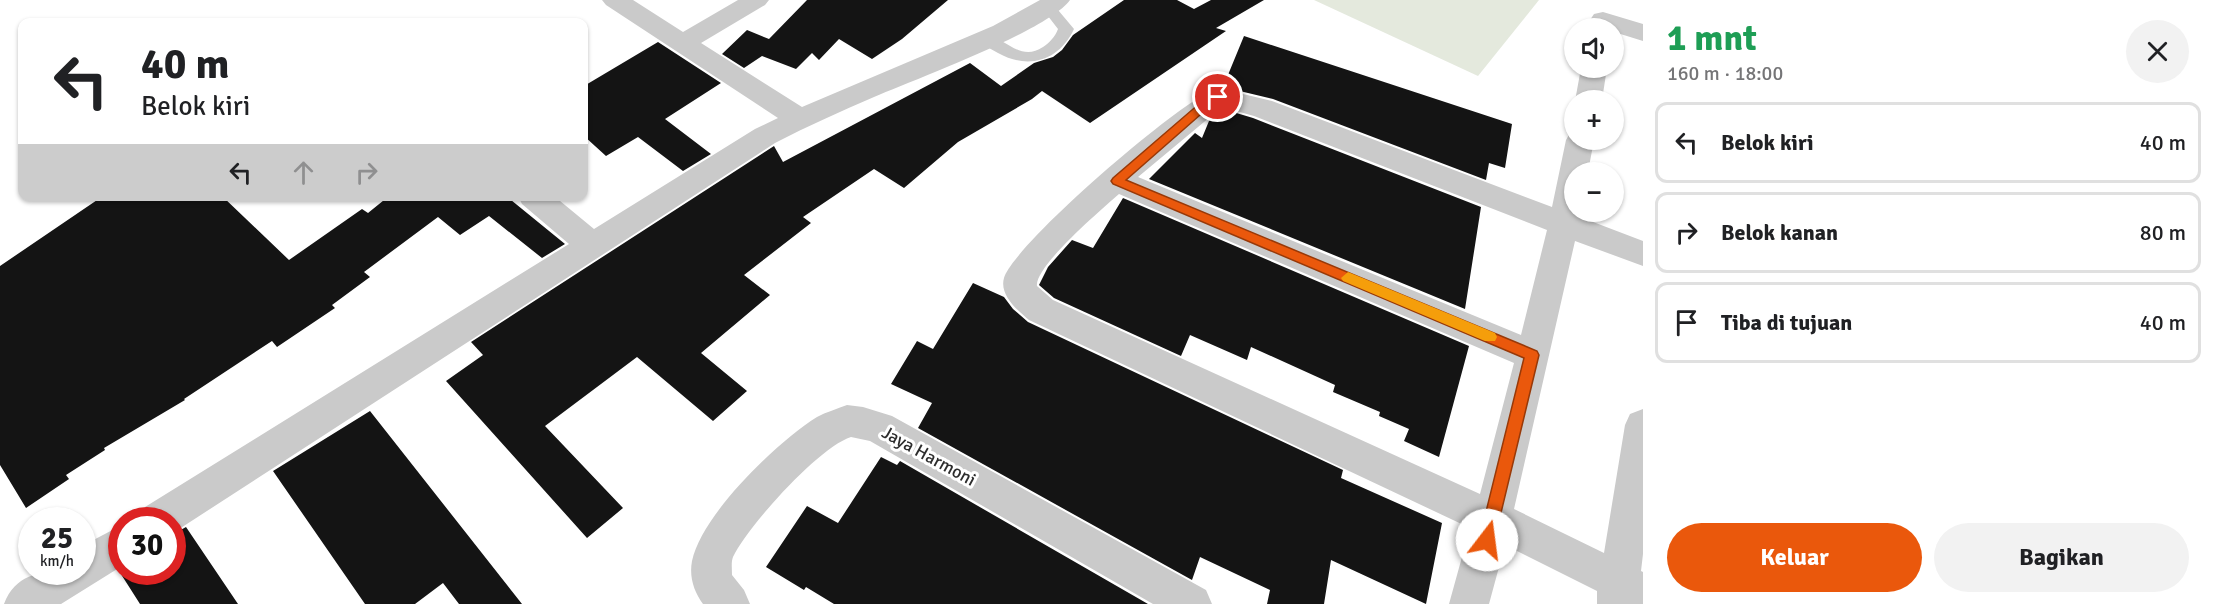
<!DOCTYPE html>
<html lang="id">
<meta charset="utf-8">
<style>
:root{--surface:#fff;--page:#f2f2f2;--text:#202124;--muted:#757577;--line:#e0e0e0;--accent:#ea580c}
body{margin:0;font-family:Signika,sans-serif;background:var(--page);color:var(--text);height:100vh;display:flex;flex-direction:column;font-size:22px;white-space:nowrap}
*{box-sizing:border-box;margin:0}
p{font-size:20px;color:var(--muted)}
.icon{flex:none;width:33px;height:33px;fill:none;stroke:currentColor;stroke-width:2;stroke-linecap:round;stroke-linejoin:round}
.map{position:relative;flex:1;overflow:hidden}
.sheet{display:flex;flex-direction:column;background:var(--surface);width:570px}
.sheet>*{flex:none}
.top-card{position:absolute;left:18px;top:18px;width:570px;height:183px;border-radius:12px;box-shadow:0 2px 4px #0004;background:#fff;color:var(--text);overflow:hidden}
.tools{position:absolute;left:1564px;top:18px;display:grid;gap:12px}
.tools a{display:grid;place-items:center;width:60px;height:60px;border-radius:50%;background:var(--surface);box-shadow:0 2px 4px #0004;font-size:30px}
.speed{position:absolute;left:18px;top:507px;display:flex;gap:12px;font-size:30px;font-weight:700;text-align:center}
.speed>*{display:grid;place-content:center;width:78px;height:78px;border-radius:50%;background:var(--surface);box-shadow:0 2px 4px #0004;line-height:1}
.speed small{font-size:15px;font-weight:400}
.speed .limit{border:9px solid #d22;background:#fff;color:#111}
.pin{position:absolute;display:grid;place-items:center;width:51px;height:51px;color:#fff;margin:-26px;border:3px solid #fff;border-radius:50%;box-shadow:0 2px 6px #0007}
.me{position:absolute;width:66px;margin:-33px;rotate:15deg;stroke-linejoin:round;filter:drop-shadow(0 0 4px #0008)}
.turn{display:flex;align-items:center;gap:21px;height:126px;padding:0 24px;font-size:27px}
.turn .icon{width:78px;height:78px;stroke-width:2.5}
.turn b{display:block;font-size:42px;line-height:51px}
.lanes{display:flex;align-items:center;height:57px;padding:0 24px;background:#0003;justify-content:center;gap:30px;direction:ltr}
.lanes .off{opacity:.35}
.round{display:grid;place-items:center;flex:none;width:63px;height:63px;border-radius:32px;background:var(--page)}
.overview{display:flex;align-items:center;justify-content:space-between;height:102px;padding:0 24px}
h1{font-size:36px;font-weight:800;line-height:45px;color:#1e9e55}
.cta{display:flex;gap:12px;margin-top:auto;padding:12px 24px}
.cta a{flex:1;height:69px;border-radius:36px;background:var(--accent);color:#fff;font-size:24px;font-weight:800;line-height:69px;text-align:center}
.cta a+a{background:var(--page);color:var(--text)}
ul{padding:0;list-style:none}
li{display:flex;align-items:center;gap:18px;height:81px;margin:0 12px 9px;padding:0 12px;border:3px solid var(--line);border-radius:12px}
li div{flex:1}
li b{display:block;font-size:22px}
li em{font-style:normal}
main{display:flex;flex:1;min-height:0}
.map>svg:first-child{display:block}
</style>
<main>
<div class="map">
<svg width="1643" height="604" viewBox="0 0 1643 604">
<rect width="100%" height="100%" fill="#fff"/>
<path fill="#e4e9dd" d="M1314 0H1539L1478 76Z"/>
<path fill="#141414" d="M807 0H948L902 39 872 59 839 39 819 60 812 53 796 69 762 56 744 68 722 54 747 30 769 39Z
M1124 0H1177L1194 9 1211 0H1264L1216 28 1226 31 1090 123 1042 91 1032 99 958 142 904 188 874 169 803 217 811 223 744 275 770 295 701 353 747 391 713 421 637 357 545 426 623 508 587 538 446 381 483 355 471 342 774 146 783 162 970 63 1001 86 1034 63 1053 57 1062 50 1073 35Z
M1244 36 1512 124 1505 168 1489 163 1486 180 1273 99 1223 87Z
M658 42 721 83 665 119 711 154 683 171 638 137 606 156 584 136V86Z
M1223 109 1253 118 1481 207 1465 309 1149 179 1195 133 1202 138 1209 121Z
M103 196H222L289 260 362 209 368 213 389 196H516L511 200 565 244 542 258 489 216 460 235 438 217 364 272 370 277 332 305 335 308 277 347 272 341 184 399 185 400 104 448 105 450 66 475 69 479 26 508 0 465V266Z
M1123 198 1469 346 1439 457 1404 441 1409 429 1379 416 1380 412 1333 392 1335 385 1251 347 1247 360 1190 335 1181 356 1054 298 1039 285 1048 267 1072 240 1093 248Z
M973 283 1004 297 1013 309 1028 322 1343 470 1341 478 1442 523 1426 604 1331 560 1324 604H1267L1270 590 1200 557 1192 580 918 428 932 403 891 384 917 341 933 349Z
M370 411 522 604H459L443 583 415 604H365L273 471Z
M881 457 897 465 900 461 1148 604H834L806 587 804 590 766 567 807 506 838 523Z
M186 527 238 604H140L119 571 172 572V535Z"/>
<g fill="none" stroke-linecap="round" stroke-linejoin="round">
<path fill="#cacaca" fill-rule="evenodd" d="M1048 2 1053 4 1074 29C1059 61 1028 70 998 53 991 49 983 45 978 39L986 34C1006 39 1021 62 1043 47 1049 43 1055 37 1058 29L1041 7Z"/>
<path fill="#cacaca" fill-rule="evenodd" d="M602 0H633L683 32 738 0H769L765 5 701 43 802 107 993 26 1040 0H1070C1049 30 914 80 874 97 841 111 808 126 775 143L173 533 172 520H140L145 507 569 244 522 204 518 196H554L594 229 755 129 778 118 606 5Z
M1603 12 1643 24V41L1614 32V28L1594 26 1590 20 1594 14Z
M1581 68H1607L1602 100 1575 101Z
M1218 88 1272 101 1552 207 1566 140 1570 133 1575 131V140H1594L1588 172H1575V212H1581L1580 217 1643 241V266L1575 241 1514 509 1604 553 1625 425 1630 414 1643 409V554L1641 571 1643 572V604H1597V591L1505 545 1489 604H1449L1470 528 1029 320C1018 311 999 295 1004 278 1013 245 1184 97 1218 88ZM1222 107 1254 116 1547 230 1521 335 1138 177ZM1119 194 1514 363 1480 494 1053 300 1037 286C1034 267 1102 209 1119 194Z
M847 405 863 407 892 416 1206 590 1212 604H1153L870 441 851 437C819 447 748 526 733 557 731 562 732 569 732 575L744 590 750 604H703C694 592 689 577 692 561 702 514 777 442 817 417 826 412 837 409 847 405Z
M122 525V566L61 604H4C18 568 50 572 82 572V546Z"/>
</g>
<path fill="#ea580c" stroke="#983908" stroke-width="1.5" d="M1218 93 1223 97 1208 108 1126 180 1537 351 1539 355 1493 546 1487 548 1481 546 1479 540 1524 358 1113 184 1111 181 1113 178 1200 103Z"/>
<path fill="#f59e0b" d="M1348 272 1495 333 1497 337 1495 341H1485L1343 281 1341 278Z"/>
<g text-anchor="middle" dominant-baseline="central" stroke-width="6" stroke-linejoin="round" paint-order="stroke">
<g font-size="18" fill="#2d2d2d" stroke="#fff">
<text transform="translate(929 456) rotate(29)">Jaya Harmoni</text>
</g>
</g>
</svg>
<div class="tools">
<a><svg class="icon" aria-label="sound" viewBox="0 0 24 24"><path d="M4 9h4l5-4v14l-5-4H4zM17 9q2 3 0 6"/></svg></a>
<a>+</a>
<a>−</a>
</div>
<div class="speed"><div>25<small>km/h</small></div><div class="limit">30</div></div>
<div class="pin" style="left:1218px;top:97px;background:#d93025"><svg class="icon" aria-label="arrive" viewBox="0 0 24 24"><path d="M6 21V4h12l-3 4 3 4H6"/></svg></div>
<svg class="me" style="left:1487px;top:540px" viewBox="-20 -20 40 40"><circle r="19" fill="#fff"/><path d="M0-13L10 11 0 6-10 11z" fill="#ea580c"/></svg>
<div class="top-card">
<div class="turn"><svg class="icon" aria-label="left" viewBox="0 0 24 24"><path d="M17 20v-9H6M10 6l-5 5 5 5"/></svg><div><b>40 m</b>Belok kiri</div></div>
<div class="lanes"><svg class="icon" aria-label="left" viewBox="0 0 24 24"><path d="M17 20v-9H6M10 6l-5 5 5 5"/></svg><svg class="icon off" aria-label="ahead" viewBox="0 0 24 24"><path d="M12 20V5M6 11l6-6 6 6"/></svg><svg class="icon off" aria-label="right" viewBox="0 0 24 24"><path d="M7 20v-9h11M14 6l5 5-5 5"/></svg></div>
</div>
</div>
<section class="sheet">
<div class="overview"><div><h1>1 mnt</h1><p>160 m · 18:00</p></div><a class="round"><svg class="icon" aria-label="close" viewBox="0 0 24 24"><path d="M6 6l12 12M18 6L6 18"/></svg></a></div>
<ul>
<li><svg class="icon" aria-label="left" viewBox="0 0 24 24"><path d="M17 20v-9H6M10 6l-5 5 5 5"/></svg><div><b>Belok kiri</b></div><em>40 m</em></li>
<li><svg class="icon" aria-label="right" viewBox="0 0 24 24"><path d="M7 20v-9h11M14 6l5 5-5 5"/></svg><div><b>Belok kanan</b></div><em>80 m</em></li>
<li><svg class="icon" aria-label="arrive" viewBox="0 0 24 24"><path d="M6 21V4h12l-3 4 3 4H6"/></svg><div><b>Tiba di tujuan</b></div><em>40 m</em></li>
</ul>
<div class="cta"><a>Keluar</a><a>Bagikan</a></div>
</section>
</main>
